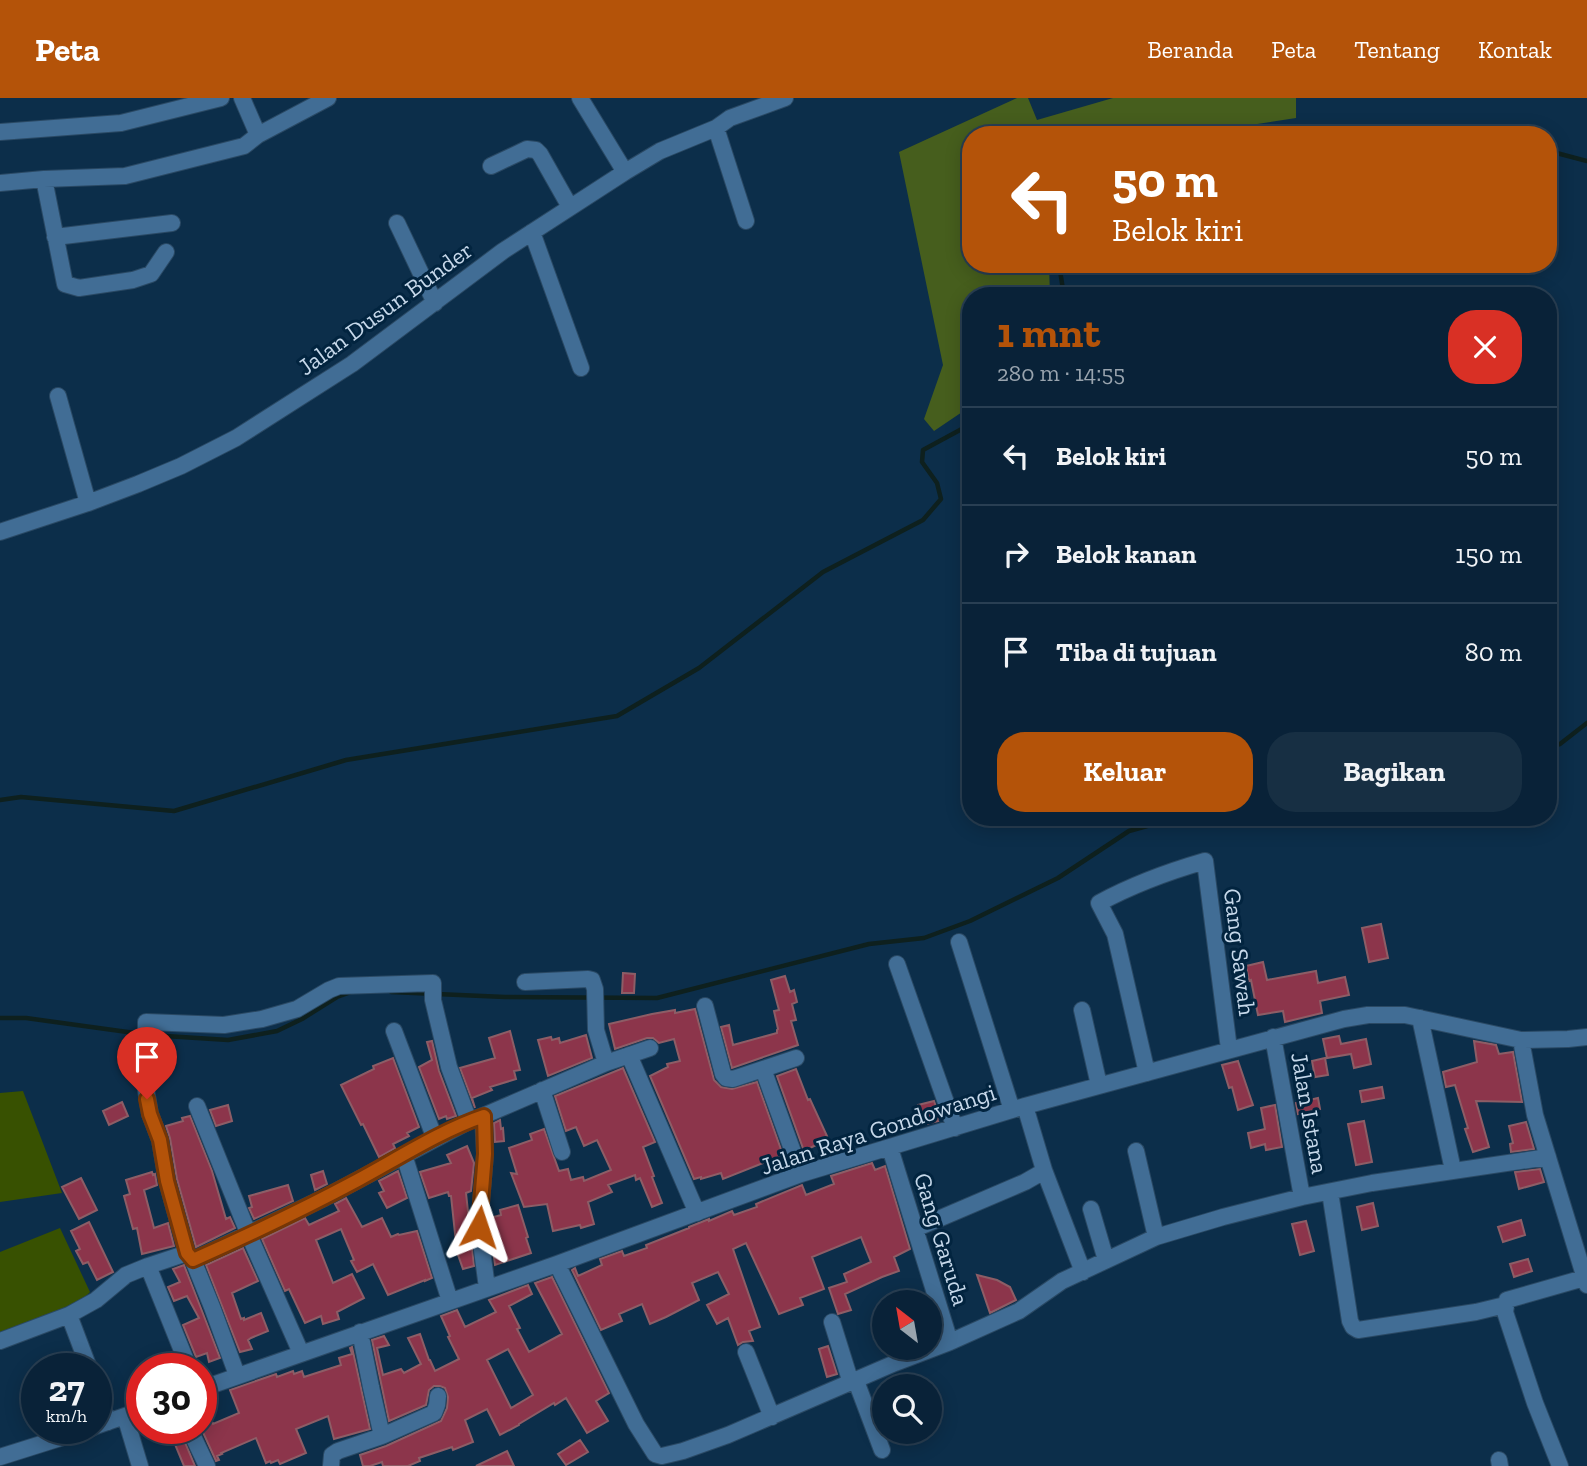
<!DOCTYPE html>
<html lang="id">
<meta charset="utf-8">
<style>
:root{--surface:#092238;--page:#172f43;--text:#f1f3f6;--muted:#99a4ae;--line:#293f53;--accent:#b45309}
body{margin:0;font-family:"Zilla Slab",serif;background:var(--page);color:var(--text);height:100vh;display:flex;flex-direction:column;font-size:26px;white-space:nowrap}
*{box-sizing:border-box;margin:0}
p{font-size:23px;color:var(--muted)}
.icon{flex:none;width:38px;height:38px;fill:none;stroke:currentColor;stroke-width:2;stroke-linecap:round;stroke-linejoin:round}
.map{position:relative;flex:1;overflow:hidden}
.panel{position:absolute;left:962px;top:189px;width:595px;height:539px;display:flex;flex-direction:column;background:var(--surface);border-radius:28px;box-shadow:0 4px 18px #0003,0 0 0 2px var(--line)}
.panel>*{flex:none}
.banner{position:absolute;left:962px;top:28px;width:595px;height:147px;border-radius:28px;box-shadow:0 4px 18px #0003,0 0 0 2px var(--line);background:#b45309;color:#fff;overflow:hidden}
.needle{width:46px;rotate:329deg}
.fabs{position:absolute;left:872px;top:1192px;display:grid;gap:14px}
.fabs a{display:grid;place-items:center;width:70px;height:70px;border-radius:50%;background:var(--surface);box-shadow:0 4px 18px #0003,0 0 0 2px var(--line);font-size:35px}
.speed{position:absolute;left:21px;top:1255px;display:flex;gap:14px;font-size:35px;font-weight:700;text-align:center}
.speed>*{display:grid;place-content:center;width:91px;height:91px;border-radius:50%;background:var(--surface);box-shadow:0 4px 18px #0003,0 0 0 2px var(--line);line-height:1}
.speed small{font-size:18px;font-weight:400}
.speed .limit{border:10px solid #d22;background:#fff;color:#111}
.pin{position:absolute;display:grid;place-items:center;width:60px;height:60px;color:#fff;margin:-72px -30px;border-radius:50% 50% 50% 0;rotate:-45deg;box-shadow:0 0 7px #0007}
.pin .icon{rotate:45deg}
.me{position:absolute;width:77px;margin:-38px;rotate:5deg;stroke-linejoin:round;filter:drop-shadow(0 0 5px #0008)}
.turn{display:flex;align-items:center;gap:24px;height:147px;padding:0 35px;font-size:32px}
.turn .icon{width:91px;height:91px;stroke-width:2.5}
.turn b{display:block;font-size:49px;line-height:60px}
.round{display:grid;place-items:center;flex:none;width:74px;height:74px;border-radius:28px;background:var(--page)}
.summary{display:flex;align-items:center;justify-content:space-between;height:119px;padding:0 35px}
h1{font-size:42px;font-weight:700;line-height:52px;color:var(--accent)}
.button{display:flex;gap:14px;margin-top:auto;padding:14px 35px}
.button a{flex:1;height:80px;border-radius:28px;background:var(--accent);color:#fff;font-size:28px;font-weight:700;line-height:80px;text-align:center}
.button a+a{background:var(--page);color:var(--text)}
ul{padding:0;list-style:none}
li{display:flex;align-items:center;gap:21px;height:98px;padding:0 35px;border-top:2px solid var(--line)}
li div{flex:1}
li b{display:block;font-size:26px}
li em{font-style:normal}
header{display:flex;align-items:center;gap:42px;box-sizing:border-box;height:98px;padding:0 35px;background:var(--accent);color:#fff}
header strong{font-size:33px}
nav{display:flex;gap:38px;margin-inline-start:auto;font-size:24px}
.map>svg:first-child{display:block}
</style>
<header>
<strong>Peta</strong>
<nav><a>Beranda</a><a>Peta</a><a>Tentang</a><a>Kontak</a></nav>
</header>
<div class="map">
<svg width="1587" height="1368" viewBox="0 0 1587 1368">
<rect width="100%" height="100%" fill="#0c2e4a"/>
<path fill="#385101" d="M23 993 62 1095 0 1104V995Z
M60 1130 90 1194 75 1209 0 1237V1154Z"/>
<path fill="#465e1d" d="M1017 0H1028L1037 22 1113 0H1296V20L1185 37H971V166H1049L1050 198H971V308L934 333 924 321 943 267 899 54Z"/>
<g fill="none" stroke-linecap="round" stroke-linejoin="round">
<path stroke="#0e201e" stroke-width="4.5" d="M1251 37 1360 29 1466 37
M1549 53 1587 63
M1059 166 1064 198
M1549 649 1560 646 1587 625
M0 702 21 699 174 713 346 662 617 618 699 570 823 474 923 422 941 401 937 385 922 364 923 352 971 326
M391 894 505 899 657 900 869 846 924 840 970 823 1058 780 1129 733 1180 719
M0 920H26L142 936
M150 937 228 942 277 933 302 921 337 899 351 894"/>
</g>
<path fill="#8c354b" stroke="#8d5d66" stroke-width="2" fill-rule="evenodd" d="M1381 826 1388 860 1369 864 1362 830Z
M1263 864 1267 882 1316 873 1318 885 1345 879 1349 897 1320 903 1322 915 1285 924 1283 913 1258 917 1251 882 1249 883 1246 868Z
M623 875 635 876 634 895H622Z
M785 878 790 894 794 892 797 904 792 906 796 922 791 923 798 947 732 970 721 929 729 927 733 947 777 935V932L778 931 774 913 779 912 771 882Z
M695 911 714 982 721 989 732 991 757 984 783 1057 723 1081 721 1075 701 1081V1079L694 1081 650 978 668 969 667 966 680 963 674 941 659 945 653 940H647L615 951 609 926 652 916 675 912V915Z
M510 933 520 972 514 973 516 981 490 989 492 992 472 1000 475 1010 460 970 495 960 489 940Z
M586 937 592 960 548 978 538 942 551 939 552 942 559 940 560 945Z
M1339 938 1341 946 1366 941 1371 966 1354 970 1351 956 1327 960 1323 941Z
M432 943 439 973 456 1018 447 1021 446 1018 439 1021 419 969 432 962 427 944Z
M1474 943 1496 947 1499 956 1513 954 1522 1004 1476 1003 1489 1049 1473 1054 1465 1031 1468 1030 1455 987 1446 989 1443 974 1477 964Z
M393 960 419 1029 407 1035 409 1038 393 1046 395 1050 379 1059 363 1026 361 1027 341 987 374 971 373 968Z
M1325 960 1328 977 1315 979 1312 963Z
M1238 963 1253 1007 1238 1012 1232 989 1229 990 1222 967Z
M623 970 655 1044 643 1049 654 1078 652 1079 662 1105 652 1109 640 1080 636 1082 635 1077 608 1087 612 1094 588 1104 594 1126 581 1130 580 1127 553 1133 547 1106 524 1109 511 1075 517 1076 509 1050 532 1042 530 1036 544 1031 559 1073 568 1071 571 1082 583 1079 584 1083 611 1072 597 1042 584 1048 576 1029 566 1033 555 998Z
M796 971 808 1002 810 1001 827 1038 814 1044 816 1047 804 1053 777 978Z
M1382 989 1384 1000 1362 1004 1360 993Z
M1318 1000 1320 1011 1298 1016 1296 1005Z
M934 1003 940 1020 937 1021 938 1023 922 1027 918 1007Z
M122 1004 128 1018 109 1027 103 1013Z
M228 1007 232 1023 216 1028 210 1012Z
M1275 1007 1282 1049 1266 1052 1265 1046 1251 1050 1248 1035 1265 1031 1261 1010Z
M190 1018 212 1073 226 1121 230 1119 235 1130 196 1149 177 1081 170 1040 166 1028 183 1023 182 1020Z
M500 1022 501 1031 503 1030 504 1043 495 1044 494 1025Z
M1364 1023 1372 1064 1356 1067 1348 1026Z
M1526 1024 1534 1051 1511 1054 1510 1046 1513 1045 1509 1028Z
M467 1048 474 1065 471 1093 466 1095 474 1168 463 1171 457 1154 451 1098H449L448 1094 429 1100 420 1074 451 1065 447 1057Z
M872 1065 875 1072 885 1068 910 1151 894 1159 899 1173 882 1179 845 1196 851 1212 838 1216 829 1190 847 1184 844 1176 871 1164 861 1139 812 1159 824 1191 800 1200 803 1207 779 1216 746 1145 733 1151 760 1229 749 1233 753 1243 743 1244 738 1247 728 1220 717 1226 707 1207 729 1196 718 1174 692 1185 699 1202 666 1219 650 1226 642 1206 619 1216 622 1223 601 1232 572 1172 575 1170 578 1178 602 1167 600 1161 622 1153 624 1158 647 1150 646 1147 689 1130V1129L709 1121V1123L732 1113 734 1117 757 1109 756 1106 802 1087 806 1097 834 1086 831 1078Z
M1540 1071 1544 1084 1519 1091 1515 1074Z
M323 1073 327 1086 315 1092 311 1077Z
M398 1073 407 1100 387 1110 379 1095 384 1093 379 1083Z
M152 1074 153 1077 155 1076 157 1087 144 1092 154 1130 168 1125 174 1148 142 1156 137 1130 133 1131 124 1098 130 1096 126 1082Z
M81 1080 97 1112 79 1121 62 1089Z
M288 1087 293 1103 254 1121 249 1110 252 1109 249 1098Z
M346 1100 362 1129 382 1120 391 1139 398 1136 399 1137 417 1133 432 1180 425 1183V1182L388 1197 373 1166 357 1174 351 1163 354 1162 341 1131 316 1142 333 1185 352 1176 364 1200 337 1214 339 1221 323 1226 321 1218 305 1225 289 1191 285 1193 262 1141 305 1120 309 1127 339 1113 335 1106Z
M1373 1105 1378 1128 1362 1132 1357 1109Z
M518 1107 528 1139 526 1140 531 1155 495 1167 490 1129V1120L501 1117 500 1112Z
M1521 1122 1525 1137 1503 1144 1498 1129Z
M1306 1123 1314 1153 1300 1157 1292 1126Z
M89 1124 113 1174 97 1182 88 1164 83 1166 76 1153 80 1151 71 1133Z
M243 1150 258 1183 232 1195 241 1221 244 1220V1222L261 1215 268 1233 251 1240 248 1242 252 1251 240 1254 206 1167Z
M1528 1161 1532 1173 1514 1179 1510 1166Z
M184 1167 202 1213 220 1260 209 1264 207 1255 196 1259 183 1227 199 1220 187 1198 174 1203 168 1189 180 1184 173 1171Z
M977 1177 997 1182 1010 1189 1016 1202 990 1215Z
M552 1179 609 1295 596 1303 608 1323 587 1335 566 1300 555 1307 554 1305 519 1326V1327L500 1337 487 1311 465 1322 473 1344 453 1352 452 1349 419 1360 420 1363 408 1368H383L382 1364 370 1368H363L360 1357 386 1348 441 1323 447 1310 448 1299 445 1290 440 1288H434L429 1292 426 1307 389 1323 372 1242 384 1238 389 1247 377 1250 383 1277 401 1271 404 1275 421 1266 408 1240 420 1236 429 1262H430L435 1273 459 1261 448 1239 450 1238 441 1218 457 1212 465 1229 496 1214 489 1202 528 1187 532 1196 509 1208 520 1230 517 1231 529 1254 562 1236 535 1185ZM508 1251 533 1297 511 1310 487 1262Z
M828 1248 837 1276 827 1279 819 1251Z
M352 1249 370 1331 334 1341 328 1318 296 1331 306 1355 280 1366 278 1362 271 1365 270 1363 266 1365 256 1340 221 1355 222 1356 217 1358 219 1362 216 1363 201 1330V1301H203L213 1326 239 1315 230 1292 276 1276 277 1279 293 1273 294 1276 302 1273 304 1279 341 1267 339 1260 352 1256 350 1250Z
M154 1330H179L195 1368H184L172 1339 162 1344Z
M580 1342 588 1354 566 1367 558 1356Z
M507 1353 514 1368H476Z"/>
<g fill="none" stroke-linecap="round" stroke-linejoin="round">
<defs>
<path id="minor" d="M580 0 625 74
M716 30 746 123
M0 34 121 25 221 0
M258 37 328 0
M491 68 527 51 536 52 540 56 570 109
M44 81 125 78 244 48 258 37 242 0
M0 85 44 81 65 186 79 190 133 182 151 176 166 154
M397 125 435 205
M532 134 581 270
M55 139 172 125
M58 298 88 405
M0 434 88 405 138 386 181 368 236 340 352 266 503 153 625 74 660 53 716 30 730 20 785 0
M959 844 1012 1012
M897 866 955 1030
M525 884 588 881 592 882 595 891 596 932 606 965
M705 908 723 976 726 980 733 981 796 960
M1082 912 1099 987
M1420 920 1453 1072
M394 933 435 1041
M1273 939 1302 1099
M1521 942 1535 1017 1587 1187
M629 957 697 1115
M763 971 801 1076
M1147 975 1115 836 1099 805C1134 786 1167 774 1205 763L1229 951
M542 992 562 1054
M197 1008 249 1137 301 1255
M483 1018 485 1056 479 1129 487 1190
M890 1050 950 1244
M1136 1053 1156 1139
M404 1057 450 1203
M1044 1072 1083 1174
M1330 1094 1350 1223 1353 1229 1358 1232 1476 1214 1505 1207
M1091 1111 1106 1162
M915 1131 1025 1084 1039 1076 1044 1072 1025 1008
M193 1162 324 1100 469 1023 483 1018 606 965 650 950
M557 1166 636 1326 655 1356 662 1358 683 1353 728 1337 895 1265 950 1244 1019 1213 1062 1183 1156 1139 1223 1119 1302 1099 1372 1085 1548 1059
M148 1168 189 1270
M69 1217 89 1270
M832 1224 851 1285
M0 1243 69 1217 96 1202 126 1177 148 1168 187 1155
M746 1254 772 1319
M237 1277 212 1209 193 1162 187 1155 167 1083 160 1042 150 1016 145 986 146 924 224 927 262 921 297 911 329 892 339 888 433 885V902L449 969 469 1023
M856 1283 882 1352
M96 1291 108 1324
M201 1291 557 1166 801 1076 1025 1008 1344 921 1368 917H1405L1521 942 1568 941 1587 939
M125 1318 140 1368
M96 1328 142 1312
M189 1330 207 1368
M382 1338 434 1315 437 1307 438 1298
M0 1359 92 1330
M1499 1362 1500 1368
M331 1368 332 1357 338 1353 382 1338 371 1289 360 1234
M1560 1368 1535 1305 1505 1214 1507 1202 1584 1180"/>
</defs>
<use href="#minor" stroke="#2a4964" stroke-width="18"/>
<use href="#minor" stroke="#416d95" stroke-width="16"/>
</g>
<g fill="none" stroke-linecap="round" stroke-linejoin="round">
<defs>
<path id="route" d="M147 1001 150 1016 160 1042 167 1083 187 1155 193 1162C249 1137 304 1111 358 1082 397 1061 442 1032 484 1018L485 1056 479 1129"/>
</defs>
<use href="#route" stroke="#753606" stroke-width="18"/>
<use href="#route" stroke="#b45309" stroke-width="12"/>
</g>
<g text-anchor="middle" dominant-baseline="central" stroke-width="6" stroke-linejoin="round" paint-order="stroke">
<g font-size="24" fill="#c6d8ea" stroke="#02243f">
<text transform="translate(385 210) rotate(-36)">Jalan Dusun Bunder</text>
<text transform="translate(1240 854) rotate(83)">Gang Sawah</text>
<text transform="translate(1310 1015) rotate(80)">Jalan Istana</text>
<text transform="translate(878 1031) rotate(-18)">Jalan Raya Gondowangi</text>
<text transform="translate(942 1141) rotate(73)">Gang Garuda</text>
</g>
</g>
</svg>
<div class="fabs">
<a><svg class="needle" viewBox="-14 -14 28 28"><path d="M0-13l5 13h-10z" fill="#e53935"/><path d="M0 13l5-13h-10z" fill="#99a4ae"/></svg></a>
<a><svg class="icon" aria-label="search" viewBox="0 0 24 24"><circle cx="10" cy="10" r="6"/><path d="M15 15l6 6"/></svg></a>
</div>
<div class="speed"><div>27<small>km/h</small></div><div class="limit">30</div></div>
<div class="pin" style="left:147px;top:1001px;background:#d93025"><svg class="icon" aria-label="arrive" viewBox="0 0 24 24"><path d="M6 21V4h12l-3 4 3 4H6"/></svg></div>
<svg class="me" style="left:479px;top:1129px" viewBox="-20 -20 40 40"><path d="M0-17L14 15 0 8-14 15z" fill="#b45309" stroke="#fff" stroke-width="4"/></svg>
<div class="banner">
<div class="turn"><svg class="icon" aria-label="left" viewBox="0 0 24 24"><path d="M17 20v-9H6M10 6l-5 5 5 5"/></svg><div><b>50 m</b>Belok kiri</div></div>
</div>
<section class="panel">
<div class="summary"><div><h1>1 mnt</h1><p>280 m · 14:55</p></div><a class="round" style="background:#d93025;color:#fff"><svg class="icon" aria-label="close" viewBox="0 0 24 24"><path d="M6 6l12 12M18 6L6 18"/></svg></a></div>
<ul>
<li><svg class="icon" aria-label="left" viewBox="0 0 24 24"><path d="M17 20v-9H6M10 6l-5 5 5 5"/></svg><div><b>Belok kiri</b></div><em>50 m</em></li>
<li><svg class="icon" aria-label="right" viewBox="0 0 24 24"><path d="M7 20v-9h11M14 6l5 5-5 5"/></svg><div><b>Belok kanan</b></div><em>150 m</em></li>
<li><svg class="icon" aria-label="arrive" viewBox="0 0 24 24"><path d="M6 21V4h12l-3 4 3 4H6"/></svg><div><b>Tiba di tujuan</b></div><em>80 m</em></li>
</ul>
<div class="button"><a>Keluar</a><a>Bagikan</a></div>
</section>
</div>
